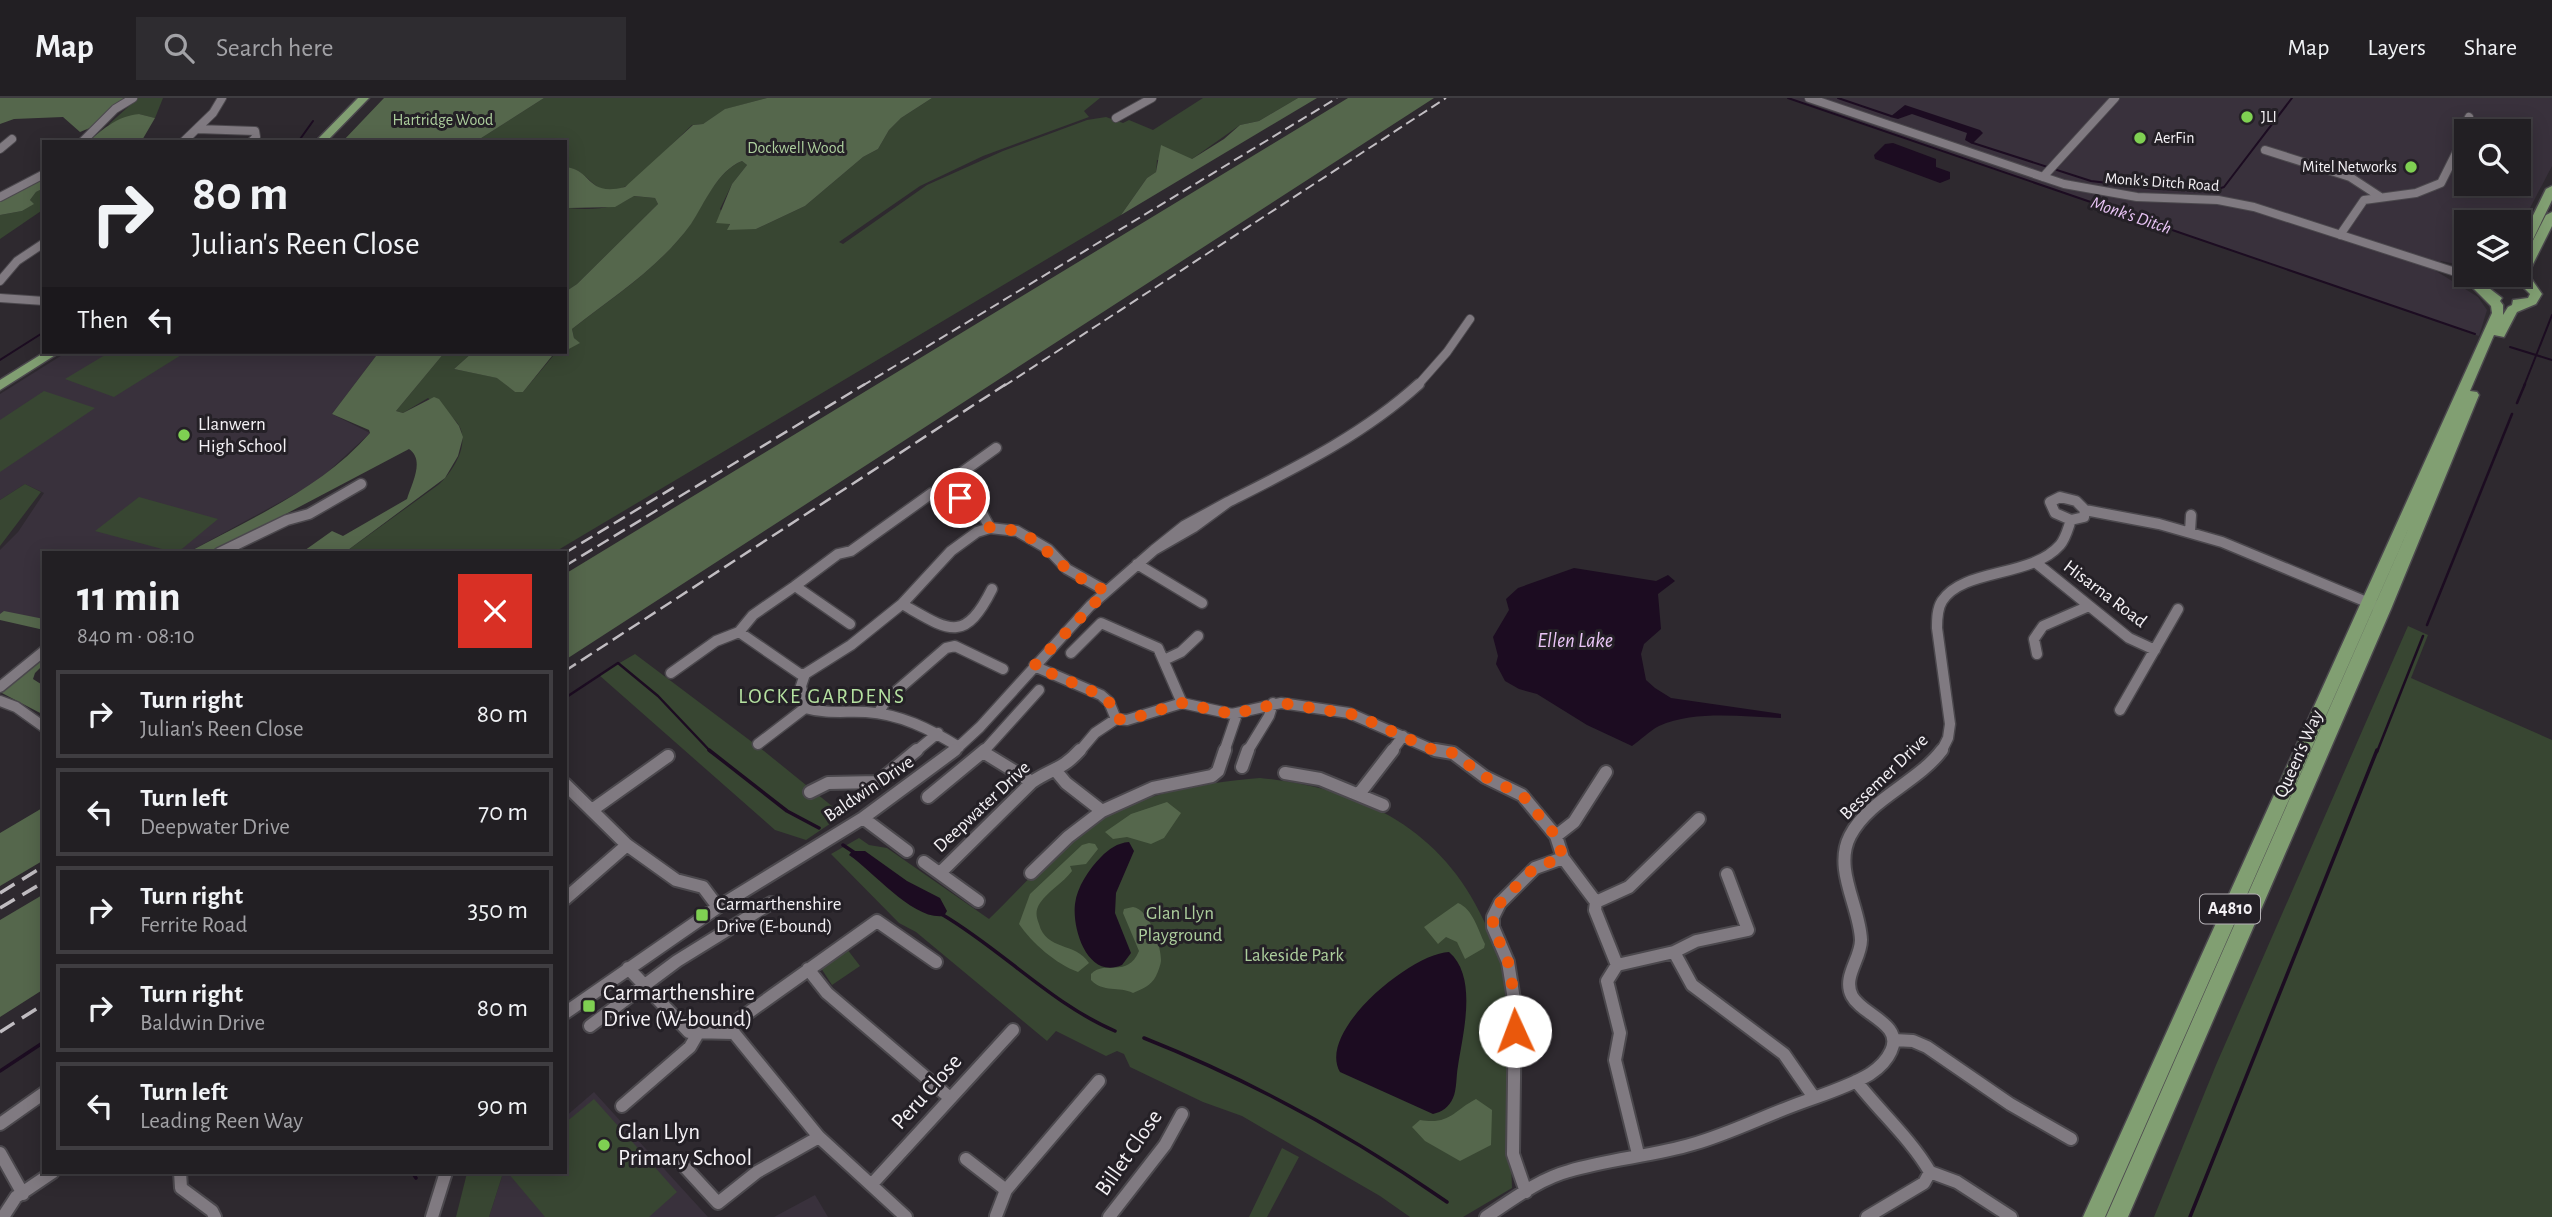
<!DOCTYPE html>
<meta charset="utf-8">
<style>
:root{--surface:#221f23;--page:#2e2c30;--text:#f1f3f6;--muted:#a2a2a6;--line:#3f3d41}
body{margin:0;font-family:"Alegreya Sans",sans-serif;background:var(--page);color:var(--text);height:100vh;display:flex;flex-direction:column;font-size:26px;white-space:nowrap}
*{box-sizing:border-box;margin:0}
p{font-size:23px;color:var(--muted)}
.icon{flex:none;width:38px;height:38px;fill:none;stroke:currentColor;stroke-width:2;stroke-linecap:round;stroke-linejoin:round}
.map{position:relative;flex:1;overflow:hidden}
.side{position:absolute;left:42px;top:453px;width:525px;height:623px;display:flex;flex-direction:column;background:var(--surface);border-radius:0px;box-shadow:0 4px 18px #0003,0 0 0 2px var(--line)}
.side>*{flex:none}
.hud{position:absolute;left:42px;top:42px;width:525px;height:214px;border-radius:0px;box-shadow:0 4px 18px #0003,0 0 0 2px var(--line);background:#221f23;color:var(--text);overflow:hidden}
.buttons{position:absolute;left:2454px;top:21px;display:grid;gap:14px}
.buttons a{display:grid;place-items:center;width:77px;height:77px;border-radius:0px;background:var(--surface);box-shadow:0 4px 18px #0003,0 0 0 2px var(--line);font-size:35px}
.pin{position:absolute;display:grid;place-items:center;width:60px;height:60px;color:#fff;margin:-30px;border:4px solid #fff;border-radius:50%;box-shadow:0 2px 7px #0007}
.me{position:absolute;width:77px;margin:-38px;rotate:358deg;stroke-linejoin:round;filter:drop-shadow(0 0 5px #0008)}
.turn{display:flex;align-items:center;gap:24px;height:147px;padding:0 35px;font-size:32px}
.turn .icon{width:91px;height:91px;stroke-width:2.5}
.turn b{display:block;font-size:49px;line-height:60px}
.then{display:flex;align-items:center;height:66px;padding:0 35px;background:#0003;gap:14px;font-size:26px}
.round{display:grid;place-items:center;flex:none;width:74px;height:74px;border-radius:0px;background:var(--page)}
.headline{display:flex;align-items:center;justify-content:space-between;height:119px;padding:0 35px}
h1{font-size:42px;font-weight:600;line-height:52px}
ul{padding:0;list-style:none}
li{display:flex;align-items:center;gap:21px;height:88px;margin:0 14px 10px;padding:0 21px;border:4px solid var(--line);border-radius:0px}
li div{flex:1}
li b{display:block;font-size:26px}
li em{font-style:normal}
header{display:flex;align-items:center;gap:42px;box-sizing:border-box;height:98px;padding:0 35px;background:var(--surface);border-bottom:2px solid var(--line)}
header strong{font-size:33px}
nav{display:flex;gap:38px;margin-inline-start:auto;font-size:24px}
.search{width:490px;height:63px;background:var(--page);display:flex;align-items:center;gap:18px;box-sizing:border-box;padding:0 24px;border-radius:0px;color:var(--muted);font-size:26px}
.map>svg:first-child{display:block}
</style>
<header>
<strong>Map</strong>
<div class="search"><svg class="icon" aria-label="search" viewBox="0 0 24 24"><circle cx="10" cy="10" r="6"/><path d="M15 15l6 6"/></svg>Search here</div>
<nav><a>Map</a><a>Layers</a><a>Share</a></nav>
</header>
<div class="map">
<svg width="2552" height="1119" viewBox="0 0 2552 1119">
<rect width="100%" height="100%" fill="#2e292f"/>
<path fill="#39313c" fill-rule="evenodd" d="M1788 0H2552V68L2518 133V124H2466V168L2441 163 2436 173 2478 199 2487 212 2479 238ZM2466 33H2518V86H2466Z
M67 254H379L332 316 370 335 317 384 187 455H44V522L0 517V452L18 434 44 395 25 386 0 402V296Z
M594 994 708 1119H489L503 1075 565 1074V1019Z
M815 1097 828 1119H774Z"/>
<path fill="#384632" d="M138 0H163L155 20 139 16 108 27Z
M544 0H767L726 11 703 26 692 27 635 82C595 112 594 71 565 69V44H475Z
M932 0H1100L1084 13 1089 19 983 58 920 88 839 144 843 146 927 87 1003 53 1087 22 1106 19 1123 25 1129 22 1153 32 1203 0H1298L1259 23 1240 27 1192 61 1157 62 1156 74 1147 80 1121 117 553 455H344L438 387C453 374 471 345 458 326 451 316 437 308 428 300L403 315 396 313 445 254H473L454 271 498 280 515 294H523L553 258 579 245 574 240 572 231C613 199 662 168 692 124 705 103 718 73 742 63L747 67 732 86 720 111 730 125 728 131H756L805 108 863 59 878 51 889 32 901 20Z
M44 90V111L0 141V117L22 113 33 106 30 102 36 94Z
M633 98 655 100 658 106 577 186 565 194V114L568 110C591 112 615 112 633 98Z
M110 254H186L114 299 65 281Z
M44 293 95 310 0 374V322Z
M25 386 41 394 0 448V402Z
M139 399 218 421 177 455 95 433Z
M2408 528 2428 537 2411 580 2552 642V1119H2154L2216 967Z
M635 556 764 653 843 717 806 742 775 732 599 577Z
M1260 680C1359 690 1441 729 1484 823 1490 836 1498 849 1501 862 1511 902 1507 943 1508 984 1508 1019 1511 1054 1512 1090L1463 1119H1410L1380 1098 1242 1018 1203 1004 1130 969 1124 956 1117 953 1106 958 1056 933 1047 943 916 834 899 825 831 756 859 740 869 747 887 750 989 821C1017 794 1043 764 1073 739 1122 698 1199 685 1260 680Z
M847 851 860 868 832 887 821 870Z
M594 1001 677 1094 649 1119H545L508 1075 565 1074V1025Z
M1282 1050 1299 1059 1267 1119H1249Z
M467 1075H503L489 1119H456Z"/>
<path fill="#55674c" d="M0 0H133L102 25 80 34 63 19 14 21 0 26Z
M384 0H544L475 44H342Z
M767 0H932L901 20 889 32 878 51 863 59 805 108 756 131 727 132 730 126 716 125 732 86 747 67 742 63C717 73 705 105 691 126 660 169 613 199 572 231L574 240 580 245 565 253V194L577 186 658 106 655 100 634 98 615 109 569 110 565 114V69C593 71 585 99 625 89L693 27 703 26 725 11Z
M1298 0H1317L1121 117 1147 80 1156 74 1161 47 1192 61 1224 41 1240 27 1259 23Z
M1348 0H1434L565 562V476Z
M139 16 155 20 141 44H88C104 30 118 18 139 16Z
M44 81V90L36 94 30 102 34 106 22 113 0 117V102Z
M379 254H445L396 313 403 315 434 299 439 301 459 328 463 339 458 358 445 380 344 455H301L332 433 343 438 407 401C412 385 425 362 409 351L212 455H187C251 420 321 391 370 335L369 332 332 316Z
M473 254H563L552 258 523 294H515L497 280 454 271Z
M4 513 44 521V532L0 522V516Z
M44 558V566L35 575 33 581 44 588V617L0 594Z
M1167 704 1181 715 1164 740 1151 746 1127 739 1113 741 1105 734 1131 716Z
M44 709V762L0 788V735Z
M1089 745 1095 746 1098 751 1086 766 1070 768 1072 773C1063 785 1048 793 1040 805 1035 813 1036 818 1039 826 1046 853 1076 844 1089 865L1078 874C1056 866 1032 845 1019 826L1030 796 1082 747Z
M44 796V891L0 919V822Z
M1458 805C1473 811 1478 832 1485 846L1484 850 1465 861 1457 844 1446 839 1438 846 1424 829Z
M1133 809C1149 811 1161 847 1161 862 1161 866 1158 874 1156 878 1151 888 1142 891 1133 895 1119 888 1103 895 1091 882V876C1106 861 1127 881 1139 853L1123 815 1124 811Z
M1476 1001 1492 1012 1491 1047 1460 1063 1425 1043 1412 1029 1420 1022C1450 1027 1453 1013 1476 1001Z"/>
<path fill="#1c0c21" d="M1905 7 1980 32 1983 35 1972 46 1965 42 1967 35 1912 16 1898 21 1890 19Z
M1893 45 1936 61V69L1950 74V81L1940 85 1875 61 1874 57 1885 46Z
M1574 470 1656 483 1668 477 1675 483 1658 496 1661 531 1644 546 1641 556 1646 582 1655 590 1671 600 1781 616V620C1742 619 1696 612 1659 628 1649 633 1641 642 1632 648L1587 627 1537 596 1519 591 1505 583 1496 566 1498 558 1493 539 1509 512 1506 501 1518 490Z
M1129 744 1134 753 1116 795 1115 815 1131 855 1122 867C1088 882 1072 832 1075 806 1077 789 1089 771 1101 759 1109 751 1117 745 1129 744Z
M852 753H865L907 783 940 800 947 813 944 818C914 823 874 774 849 757Z
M1449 854C1478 879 1463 935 1458 968 1456 978 1457 991 1453 1000 1449 1009 1442 1014 1433 1016L1340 974C1316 933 1412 855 1449 854Z"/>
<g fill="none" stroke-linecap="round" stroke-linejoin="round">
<path stroke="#1c0c21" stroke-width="2" d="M1788 0 2475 236
M1838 0 1891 18
M298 44 313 23
M1973 45 2091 83 2157 91 2215 92 2224 89 2292 0
M2510 249 2552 262
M0 262 44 234
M2524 288 2552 217"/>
<path stroke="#1c0c21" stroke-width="2.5" d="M2517 305 2525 286
M2427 527 2512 316
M565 600 618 565 658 598 711 654
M2377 654 2423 538"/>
<path stroke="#1c0c21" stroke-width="3.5" d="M709 652 787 713 819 730
M843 747 855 755
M943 817C1002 852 1052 906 1115 933
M1144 940C1252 983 1352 1038 1447 1104
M0 973 44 944
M412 1074 416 1080
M2190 1119 2377 652"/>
<defs>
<path id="minor-far2" d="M1809 0 2064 86 2137 99 2218 102 2254 109 2474 180
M1116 20 1152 0
M197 31 255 33 256 39 251 44
M82 44 115 11 133 0
M183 44 213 15 222 0
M0 51 12 41
M2265 52 2350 79 2379 98
M2043 79 2115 0
M0 99 44 76
M2340 137 2364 102 2416 95 2441 85 2460 47 2458 41 2469 19
M0 183 17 163 44 145
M0 200 44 203
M1417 288 1447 254 1470 221"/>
<path id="minor-far1" d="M946 393 961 375 996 350
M2060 399 2076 403 2085 412 2084 419 2071 422 2055 415 2050 404Z
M1228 404 1194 429 1154 452 1184 428Z
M1228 404C1295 370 1363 337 1419 286
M2085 412 2159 426 2222 444 2374 507
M2190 434 2191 417
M219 455 287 422 309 416 361 386
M2035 464 2129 540 2155 552
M1137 466 1202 505
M795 488 838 456 851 453 932 395 949 396 967 403 982 415 990 430
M902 506C948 532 964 547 992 491
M739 534 800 576H805
M1071 555 1101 525 1158 550 1182 605
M2037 556 2034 541 2043 528 2089 508
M1164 562 1181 554 1198 538
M1034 568 1101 597 1109 604 1116 621
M671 575 716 543 739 534 753 517 795 488 850 526
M0 589 44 553
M0 603 16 609 44 629
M2120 612 2178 511
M879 614 886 602 946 550 955 548 1003 571
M758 646 805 610
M959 649C930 631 900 616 866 614 845 613 826 616 805 610L801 588 805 576 851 547 902 506 951 453 977 434 990 430 1017 433 1048 451 1067 471 1106 493
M915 654 938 635
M953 654 980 629 1090 508 1154 452
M983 654 1039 592
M1079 654 1095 635 1116 621 1127 622 1182 605 1232 616 1281 605 1349 615 1431 651 1445 654
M1224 654 1237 616
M1247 654 1269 618 1273 605
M1391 654 1403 638
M1941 654 1948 640 1950 626 1937 530C1937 521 1937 511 1942 503 1963 470 2031 480 2060 447 2066 440 2068 430 2071 422"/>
<path id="minor" d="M1435 652 1453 655 1485 679 1522 697 1556 738 1563 760 1596 804 1595 812 1617 867 1607 883 1620 935 1615 962 1638 1056
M983 654 1032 684
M1242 669 1248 652
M1285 675 1320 681 1383 707
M565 686 627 747 676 782 703 789 718 809
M810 694 828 685 878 684 917 652
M1359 696 1393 652
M928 699 985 652
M592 712 668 658
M1102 713 1153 690 1212 678 1218 673 1225 652
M863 720 907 753
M1556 738 1574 724 1606 674
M924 764 978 803
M940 775 1032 684C1053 670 1062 672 1080 652
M1031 775 1068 739 1102 713 1066 685 1056 673
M565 801 627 747
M1596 804 1629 789 1699 721
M1674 854 1692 887 1784 956 1813 998
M1617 867 1674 854 1696 843 1748 832 1727 776
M628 870 689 934 734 935 819 1039 906 1119
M808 871 827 895 950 1000
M565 915 718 809 863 720 955 652
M590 928 677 863 771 805
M724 932 877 823 936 864
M1894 942 1913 943 1927 949 2010 1006 2071 1041
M1856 983C1880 1014 1910 1040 1930 1074L1924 1085 1867 1119
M622 1008 690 949 697 937
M0 1026 44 995
M0 1055 23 1096
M966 1061 1006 1092
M682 1066 718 1105 757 1074 819 1039
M180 1074 181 1090 212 1113 215 1119
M1930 1074 1957 1084 2011 1119
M872 1086 1013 932
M1526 1094 1513 1056 1515 908 1508 864 1493 829V819L1500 805 1535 770 1563 760
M996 1118 1006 1092 1099 983
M3 1119 16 1099 53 1074
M432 1119 446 1074
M1109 1119 1165 1047 1182 1016
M1486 1119C1512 1102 1539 1081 1569 1073 1609 1061 1653 1058 1693 1046 1725 1037 1756 1022 1787 1010 1814 999 1845 991 1870 976 1879 970 1887 962 1891 953 1904 926 1862 917 1852 898 1842 879 1861 861 1861 842 1860 809 1833 771 1850 738 1869 701 1917 685 1942 652"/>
<path id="primary" d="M358 0H369L326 44H315Z
M2552 88V102L2524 160 2518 163V148L2546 91Z
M2552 114V128L2528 176 2542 196 2536 206 2517 214 2504 239 2494 237 2470 293 2477 294 2479 297 2391 511 2128 1119H2106L2414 418 2105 1119H2083L2492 215 2491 208 2468 185 2472 177H2484L2481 184 2502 200 2500 203 2503 207V217L2508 209 2512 207 2513 202 2528 200 2530 196 2522 188 2501 177H2518V172L2546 117Z
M45 254H60L0 292V282Z"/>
</defs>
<use href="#minor-far2" stroke="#4b484d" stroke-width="10"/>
<use href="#minor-far1" stroke="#4b484d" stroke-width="13"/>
<use href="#minor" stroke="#4b484d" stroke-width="16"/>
<use href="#primary" stroke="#4b484d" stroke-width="3"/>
<use href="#minor-far2" stroke="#807a81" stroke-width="8"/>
<use href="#minor-far1" stroke="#807a81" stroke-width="10"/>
<use href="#minor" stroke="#807a81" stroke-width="12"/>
<use href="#primary" fill="#819f72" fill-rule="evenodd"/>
<path stroke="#c1bdc2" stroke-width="2" stroke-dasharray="10 5" stroke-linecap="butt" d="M862 288 1337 0
M1004 288 1446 0"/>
<path stroke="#c1bdc2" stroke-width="2.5" stroke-dasharray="13 6" stroke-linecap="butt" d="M565 455 676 388
M565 468 865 286
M565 573 1006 286"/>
<path stroke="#c1bdc2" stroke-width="3.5" stroke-dasharray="17 9" stroke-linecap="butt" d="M0 795 44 768
M0 810 44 784
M0 934 44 906"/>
</g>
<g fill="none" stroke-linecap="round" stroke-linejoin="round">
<path stroke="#ea580c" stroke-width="12" stroke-dasharray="0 21.6" d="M960 400 981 413 990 430C1030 430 1039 448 1067 471 1078 480 1093 487 1106 493L1034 568 1101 597 1109 604 1116 621 1127 622 1182 605 1232 616 1281 605 1356 617 1431 651 1453 655 1485 679 1522 697 1556 738 1563 760 1535 769 1500 805 1493 818V829L1508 864 1516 908 1515 933"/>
</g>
<g fill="#7fd052" stroke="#242026" stroke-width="2.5">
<circle cx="2247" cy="19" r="7"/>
<circle cx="2140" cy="40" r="7"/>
<circle cx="2411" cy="69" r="7"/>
<circle cx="184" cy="337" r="7"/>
<rect x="695" y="810" width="14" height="14" rx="3.5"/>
<rect x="582" y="901" width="14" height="14" rx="3.5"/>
<circle cx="604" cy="1047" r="7"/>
</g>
<g text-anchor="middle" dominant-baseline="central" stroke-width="6" stroke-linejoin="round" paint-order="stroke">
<g font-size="16" fill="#f4f1f5" stroke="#242026" text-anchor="start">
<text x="2261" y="19">JLI</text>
<text x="2154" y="40">AerFin</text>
<text x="2397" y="69" text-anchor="end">Mitel Networks</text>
</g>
<g font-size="16" fill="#adcf9d" stroke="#242026">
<text x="443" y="22">Hartridge Wood</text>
<text x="796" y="50">Dockwell Wood</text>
</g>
<g font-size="16" fill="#f4f1f5" stroke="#242026">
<text transform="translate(2162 84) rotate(4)">Monk's Ditch Road</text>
</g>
<g font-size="18" font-style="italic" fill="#eac5f7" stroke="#242026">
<text transform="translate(2131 118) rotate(19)">Monk's Ditch</text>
</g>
<rect fill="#242026" stroke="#b6b2b7" stroke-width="2" x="2200" y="796.5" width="60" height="29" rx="5"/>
<g font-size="18" font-weight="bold" fill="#f4f1f5">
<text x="2230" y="811">A4810</text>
</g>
<g font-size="19" fill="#f4f1f5" stroke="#242026" text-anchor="start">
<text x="198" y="326">Llanwern<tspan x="198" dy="22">High School</tspan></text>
<text x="716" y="806">Carmarthenshire<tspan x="716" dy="22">Drive (E-bound)</tspan></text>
</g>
<g font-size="19" fill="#f4f1f5" stroke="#242026">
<text transform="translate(2105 496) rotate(37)">Hisarna Road</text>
<text transform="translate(2299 656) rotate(-66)">Queen's Way</text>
<text transform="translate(1884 679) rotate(-44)">Bessemer Drive</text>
<text transform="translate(869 691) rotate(-34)">Baldwin Drive</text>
<text transform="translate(982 709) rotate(-43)">Deepwater Drive</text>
</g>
<g font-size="19" fill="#adcf9d" stroke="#242026">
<text x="1180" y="815">Glan Llyn<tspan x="1180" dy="22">Playground</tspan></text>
<text x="1294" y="857">Lakeside Park</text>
</g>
<g font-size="21" font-style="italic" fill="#eac5f7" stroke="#242026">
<text x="1575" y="542">Ellen Lake</text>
</g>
<g font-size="21" letter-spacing="2" fill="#b6e3a1" stroke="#242026">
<text x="822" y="598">LOCKE GARDENS</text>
</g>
<g font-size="23" fill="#f4f1f5" stroke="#242026" text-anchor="start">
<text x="603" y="895">Carmarthenshire<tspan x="603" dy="26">Drive (W-bound)</tspan></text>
<text x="618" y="1034">Glan Llyn<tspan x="618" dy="26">Primary School</tspan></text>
</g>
<g font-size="23" fill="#f4f1f5" stroke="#242026">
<text transform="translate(927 994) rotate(-48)">Peru Close</text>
<text transform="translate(1129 1055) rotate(-55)">Billet Close</text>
</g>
</g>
</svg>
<div class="buttons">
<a><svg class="icon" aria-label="search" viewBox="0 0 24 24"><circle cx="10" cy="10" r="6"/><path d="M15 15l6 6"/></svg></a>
<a><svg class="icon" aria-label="layers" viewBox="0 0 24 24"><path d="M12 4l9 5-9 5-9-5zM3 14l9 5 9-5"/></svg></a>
</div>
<div class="pin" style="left:960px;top:400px;background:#d93025"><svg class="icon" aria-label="arrive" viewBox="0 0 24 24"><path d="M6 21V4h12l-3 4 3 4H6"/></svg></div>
<svg class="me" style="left:1515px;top:933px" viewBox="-20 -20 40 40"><circle r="19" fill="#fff"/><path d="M0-13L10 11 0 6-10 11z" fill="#ea580c"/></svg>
<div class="hud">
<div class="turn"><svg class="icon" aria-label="right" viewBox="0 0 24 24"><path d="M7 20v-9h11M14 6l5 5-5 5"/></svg><div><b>80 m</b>Julian's Reen Close</div></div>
<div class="then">Then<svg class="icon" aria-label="left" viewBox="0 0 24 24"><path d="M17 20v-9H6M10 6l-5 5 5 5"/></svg></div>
</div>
<section class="side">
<div class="headline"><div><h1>11 min</h1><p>840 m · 08:10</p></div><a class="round" style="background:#d93025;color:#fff"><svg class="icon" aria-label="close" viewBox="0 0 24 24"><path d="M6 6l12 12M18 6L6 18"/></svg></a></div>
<ul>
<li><svg class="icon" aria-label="right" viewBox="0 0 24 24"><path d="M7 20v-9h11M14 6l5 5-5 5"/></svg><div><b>Turn right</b><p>Julian's Reen Close</p></div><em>80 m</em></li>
<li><svg class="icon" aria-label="left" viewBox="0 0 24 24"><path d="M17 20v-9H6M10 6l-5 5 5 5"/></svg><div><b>Turn left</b><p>Deepwater Drive</p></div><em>70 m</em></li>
<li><svg class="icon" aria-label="right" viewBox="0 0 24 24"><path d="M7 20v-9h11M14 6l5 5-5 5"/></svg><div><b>Turn right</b><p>Ferrite Road</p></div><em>350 m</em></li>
<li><svg class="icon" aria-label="right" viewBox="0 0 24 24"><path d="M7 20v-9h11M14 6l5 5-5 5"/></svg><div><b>Turn right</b><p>Baldwin Drive</p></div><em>80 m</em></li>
<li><svg class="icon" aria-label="left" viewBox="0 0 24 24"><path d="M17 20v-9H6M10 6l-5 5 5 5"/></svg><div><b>Turn left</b><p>Leading Reen Way</p></div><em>90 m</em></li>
</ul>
</section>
</div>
